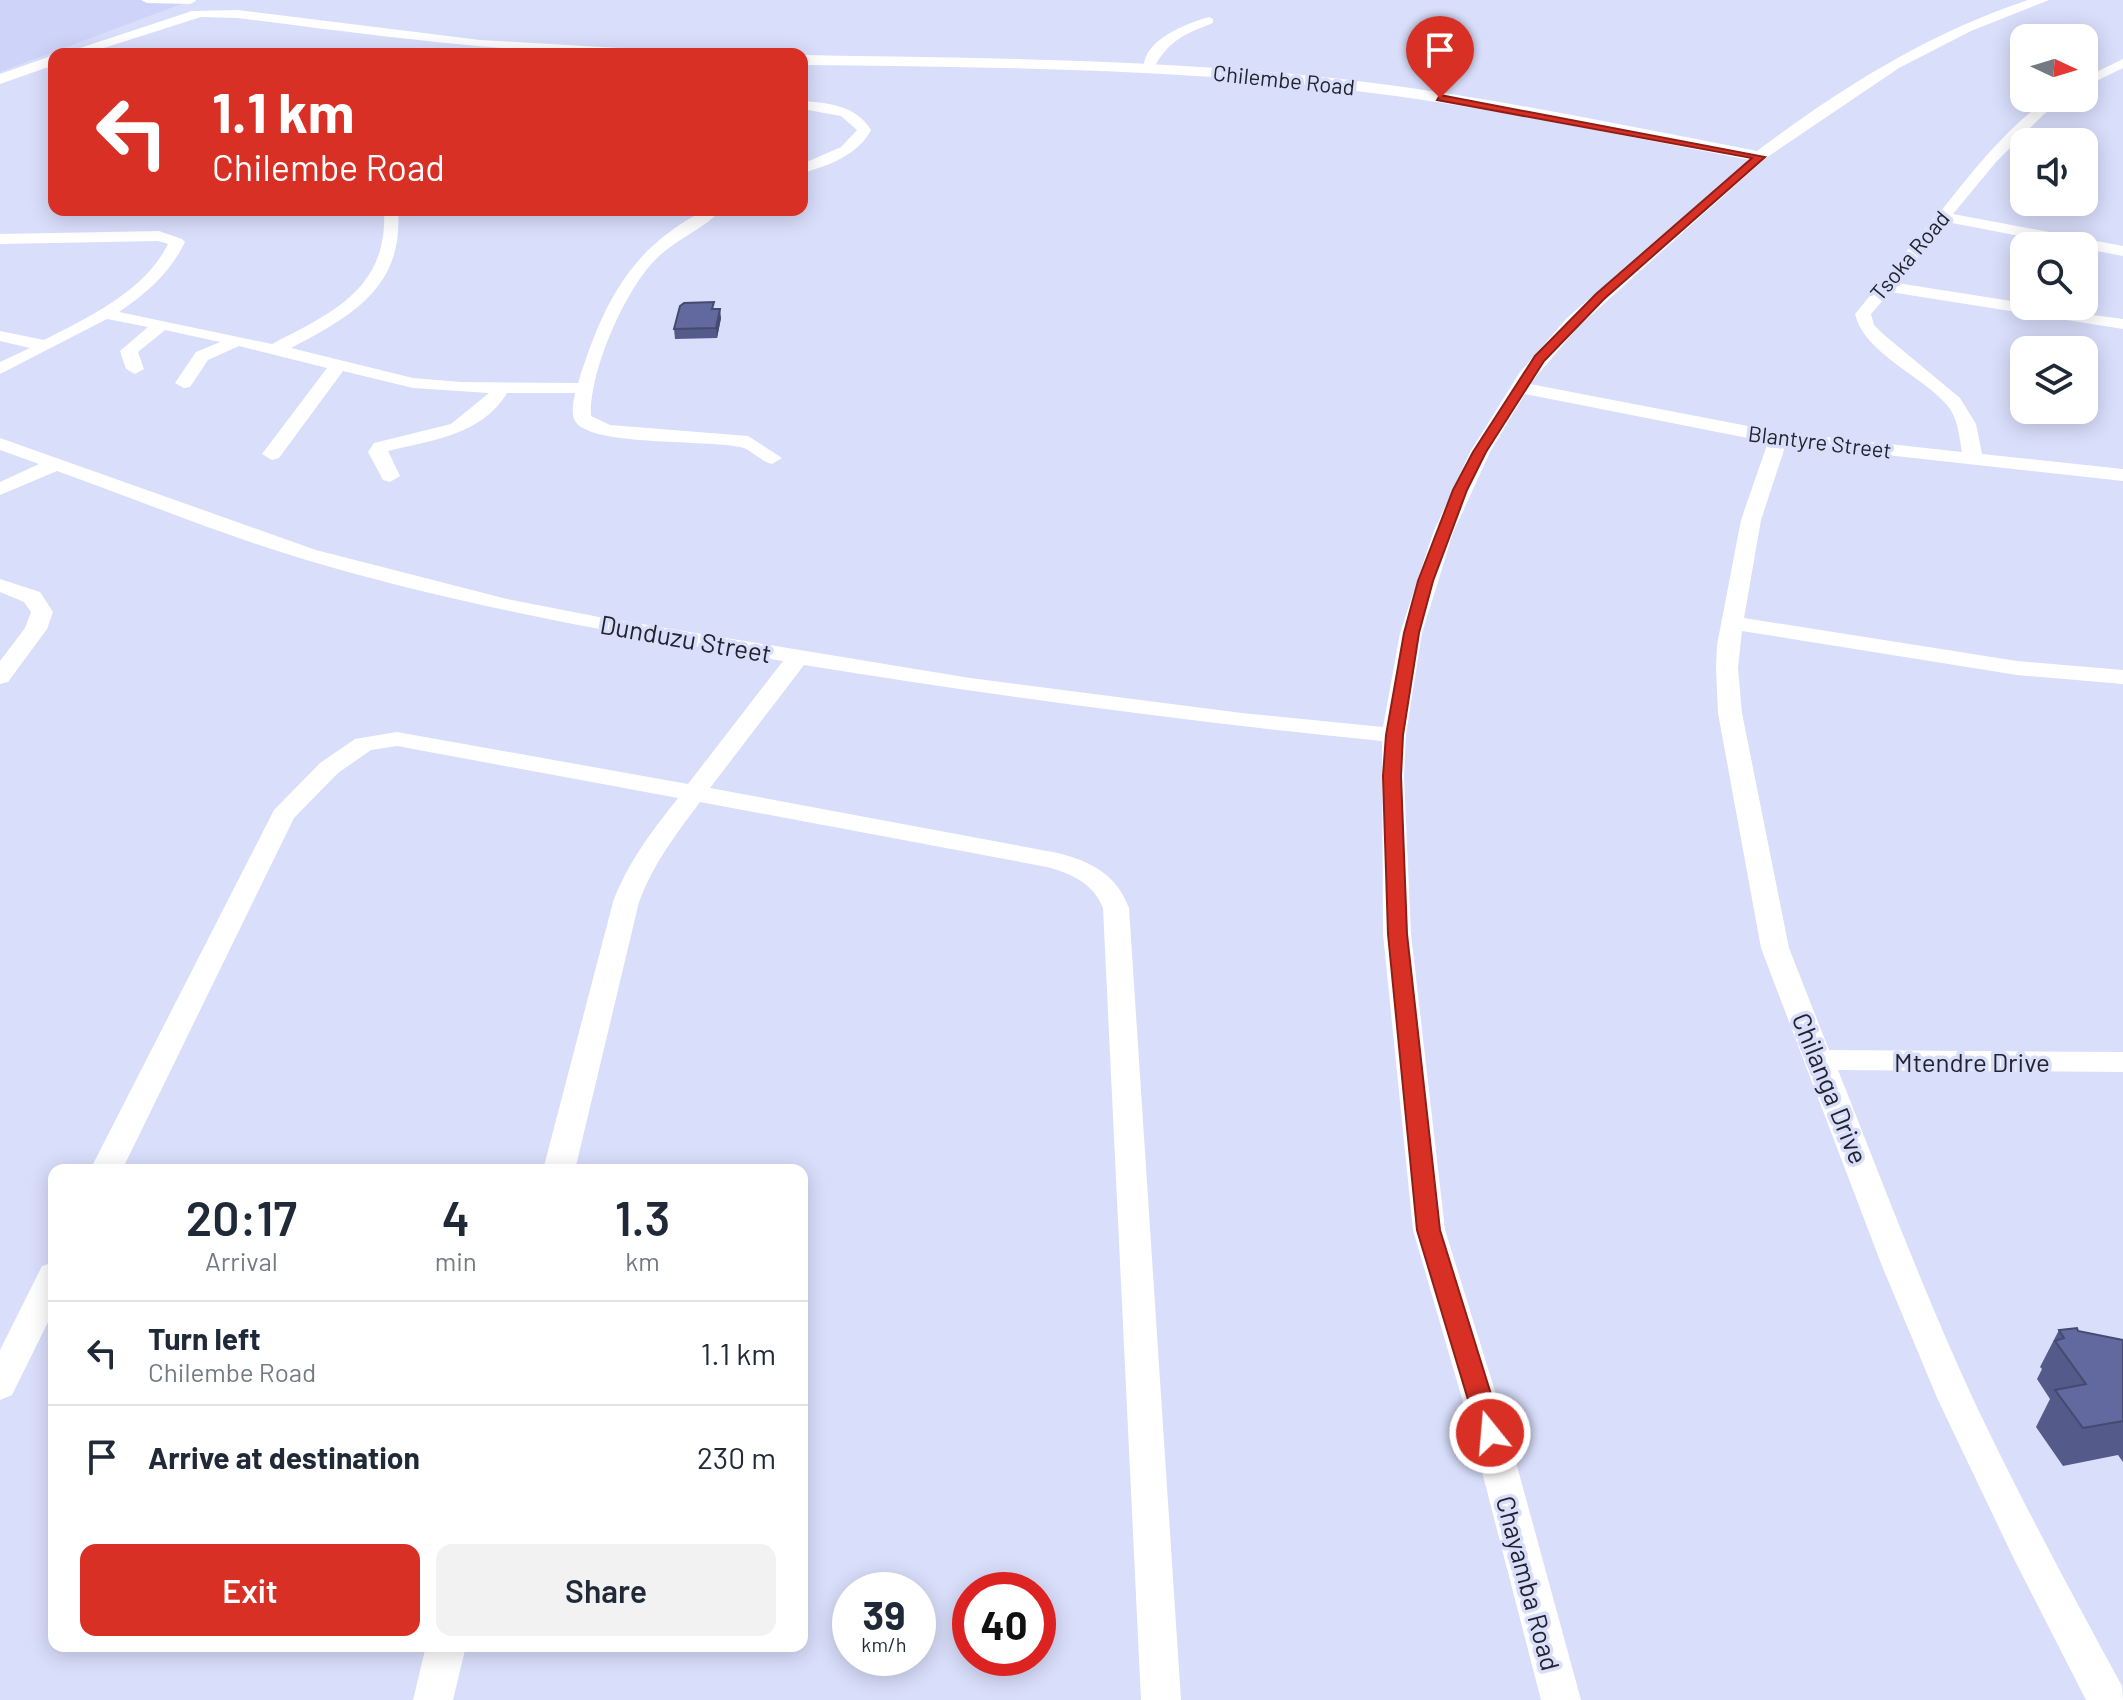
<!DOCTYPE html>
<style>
:root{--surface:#fff;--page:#f2f2f3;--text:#1f2937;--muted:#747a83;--line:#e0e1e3;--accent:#d93025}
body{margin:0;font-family:Barlow,sans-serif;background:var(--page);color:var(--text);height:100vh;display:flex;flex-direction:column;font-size:30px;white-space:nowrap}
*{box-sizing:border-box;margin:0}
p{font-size:26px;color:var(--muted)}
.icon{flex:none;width:44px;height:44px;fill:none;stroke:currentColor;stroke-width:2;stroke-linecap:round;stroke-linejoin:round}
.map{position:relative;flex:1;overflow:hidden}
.side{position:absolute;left:48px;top:1164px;width:760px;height:488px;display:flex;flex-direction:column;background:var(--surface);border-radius:16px;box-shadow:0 4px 20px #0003}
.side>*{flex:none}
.banner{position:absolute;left:48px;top:48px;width:760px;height:168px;border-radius:16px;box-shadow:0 4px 20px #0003;background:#d93025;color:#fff;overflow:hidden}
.needle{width:52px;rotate:94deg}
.fabs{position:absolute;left:2010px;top:24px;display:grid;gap:16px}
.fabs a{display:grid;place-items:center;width:88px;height:88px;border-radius:16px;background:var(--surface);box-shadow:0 4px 20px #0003;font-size:40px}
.speed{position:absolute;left:832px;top:1572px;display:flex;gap:16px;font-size:40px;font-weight:700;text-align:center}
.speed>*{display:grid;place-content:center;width:104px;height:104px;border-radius:50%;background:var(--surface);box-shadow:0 4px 20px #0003;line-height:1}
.speed small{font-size:20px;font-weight:400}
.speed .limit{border:12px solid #d22;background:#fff;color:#111}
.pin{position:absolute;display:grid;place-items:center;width:68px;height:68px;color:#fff;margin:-82px -34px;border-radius:50% 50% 50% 0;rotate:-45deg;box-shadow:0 0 8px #0007}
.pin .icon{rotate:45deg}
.me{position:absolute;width:88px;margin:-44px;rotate:343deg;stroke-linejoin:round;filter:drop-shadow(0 0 6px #0008)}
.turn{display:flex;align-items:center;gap:28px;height:168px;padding:0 32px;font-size:36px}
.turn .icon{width:104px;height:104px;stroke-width:2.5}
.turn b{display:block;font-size:56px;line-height:68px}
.eta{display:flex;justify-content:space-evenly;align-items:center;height:136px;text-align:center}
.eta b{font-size:48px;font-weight:600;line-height:56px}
.action{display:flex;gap:16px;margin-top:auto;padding:16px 32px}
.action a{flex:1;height:92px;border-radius:16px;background:var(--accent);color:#fff;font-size:32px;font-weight:600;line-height:92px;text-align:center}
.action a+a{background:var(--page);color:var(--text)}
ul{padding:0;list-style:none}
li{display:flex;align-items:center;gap:24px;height:104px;padding:0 32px;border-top:2px solid var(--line)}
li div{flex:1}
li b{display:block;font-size:30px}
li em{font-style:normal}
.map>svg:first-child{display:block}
</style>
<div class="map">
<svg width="2123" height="1700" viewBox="0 0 2123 1700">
<rect width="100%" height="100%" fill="#d9defb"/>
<path fill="#ced4f9" d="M0 0H192L0 72Z"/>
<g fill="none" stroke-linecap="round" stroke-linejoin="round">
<path fill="#fff" fill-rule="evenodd" d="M141 0H195L196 1 190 4 147 3Z
M1209 17 1213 19V23C1182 35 1168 41 1152 71H1144C1140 41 1185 24 1209 17Z
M2123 59V68L2084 87V78Z
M2049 98H2065L2043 115 1996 162 1953 214 2123 246V256L1947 222 1897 283 2024 303V306L2123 319V329L1890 292 1871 314 1874 325 1883 334 1960 398 1976 424 1982 454 2123 469V481L1786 444 1761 520 1744 618 2017 661 2123 670V684L2017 675 1742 631 1738 668 1742 713 1789 948 1829 1050 2123 1052V1072L1838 1070C1882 1181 1924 1293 1974 1401 2020 1498 2071 1592 2122 1686L2123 1700H2086L2014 1559 1938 1400 1882 1266 1761 948 1718 713 1716 668 1717 645 1741 520 1768 442 1525 394 1490 452 1453 533 1422 633 1406 735 1404 776 1411 934 1445 1230 1508 1433 1581 1700H1541L1472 1433 1413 1230 1383 934 1382 741C1188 722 996 696 804 665L710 788 1058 853C1092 862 1116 874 1129 908L1181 1700H1141L1103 908C1093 883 1072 874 1047 867L700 802C676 834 653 864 639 902L575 1170H543L613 902C628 862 652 831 678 798L397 746 371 750 338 773 294 818 122 1170H90L274 810 320 763 355 739 397 732 688 784 783 661C621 634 460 606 303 559 220 534 138 500 57 471L0 495V482L39 464 0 450V438L316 550 507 599 599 617 970 678 1242 713 1383 727 1400 633 1433 533 1470 452 1520 372 1566 319 1755 154 1767 157 1578 327 1530 384 1779 432 1962 452C1959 435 1958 418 1947 405 1921 375 1864 353 1855 314L1934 218 1935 213 1940 212C1973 171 2006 128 2049 98Z
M802 101C828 103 856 105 871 130 858 155 828 166 802 173V164L841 147 857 130 841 116 802 109Z
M384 210H398C404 287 352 316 291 348L413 378 461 382 578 383C597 323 619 268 671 231 688 219 700 210 721 210 704 229 676 239 657 258 625 289 589 372 591 416L610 425 748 436 782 458 772 464C760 461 751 449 740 447 702 440 609 445 581 427 569 419 573 405 575 393H507C482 435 432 440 388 451L400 476 390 482 383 480 368 452 374 443 451 424 489 393 413 388 343 371 279 458 272 460 262 454 327 368 239 346 208 360 190 387 184 388 175 383 196 352 220 342 165 330 138 352 144 369 135 374 126 369 120 351 148 327 107 319 0 374V362L30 348 0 341V331L44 340C89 317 145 291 168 244L158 241 0 244V234L159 231 182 239 185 242C170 273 147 293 119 312L272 344C334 312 388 288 384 210Z
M0 579 40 592 53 612 47 629 8 682 0 684V661L25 628 31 612 24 602 0 592Z
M54 1262V1310L12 1395 0 1400V1350L42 1266Z
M426 1646H466L453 1700H413Z"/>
<path fill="#fff" fill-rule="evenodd" d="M2028 0H2049L1971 31 1899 68 1760 162C1615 134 1470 103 1323 87 1150 68 976 67 802 65V55C975 58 1149 59 1322 77 1468 92 1612 123 1757 151 1841 88 1928 33 2028 0Z
M238 10 480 40 636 49 644 54C507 54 373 35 238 18L201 17 85 54H62L192 11Z
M54 55V65L0 84V74Z"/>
</g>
<path fill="#545a89" d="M714 309 721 318 717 338 675 339 674 329Z
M2059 1330 2078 1331 2123 1340V1462L2118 1455 2063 1466 2036 1427 2050 1399 2037 1379 2042 1369 2040 1367Z"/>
<path fill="#454a6f" d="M720 309 721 318 717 338 716 328Z"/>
<path fill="#62699f" stroke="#454a6f" stroke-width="2" d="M714 302 712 309H720L716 328 674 329 680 306 684 303Z
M2077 1328 2078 1331 2123 1340V1421L2083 1428 2055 1390 2086 1384 2055 1341 2064 1338 2059 1330Z"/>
<path fill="#d93025" stroke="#8d1f18" stroke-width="2" d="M1440 95 1765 157 1604 299 1544 361 1486 452 1467 490 1433 581 1419 633 1403 735 1401 776 1407 934 1440 1230 1503 1433 1499 1440 1490 1443 1481 1440 1478 1433 1417 1230 1388 934 1383 776 1386 735 1404 633 1418 581 1453 490 1473 452 1535 356 1596 294 1752 158 1437 100Z"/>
<g text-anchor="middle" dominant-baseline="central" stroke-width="7" stroke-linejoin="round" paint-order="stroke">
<g font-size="22" fill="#21232e" stroke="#d9defb">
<text transform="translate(1284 79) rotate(6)">Chilembe Road</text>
<text transform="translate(1909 255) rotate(-50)">Tsoka Road</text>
<text transform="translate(1820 441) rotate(7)">Blantyre Street</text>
</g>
<g font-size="26" fill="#21232e" stroke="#d9defb">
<text transform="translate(686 638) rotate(10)">Dunduzu Street</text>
<text x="1972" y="1061">Mtendre Drive</text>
<text transform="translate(1831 1088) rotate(68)">Chilanga Drive</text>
<text transform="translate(1529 1583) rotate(75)">Chayamba Road</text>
</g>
</g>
</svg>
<div class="fabs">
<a><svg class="needle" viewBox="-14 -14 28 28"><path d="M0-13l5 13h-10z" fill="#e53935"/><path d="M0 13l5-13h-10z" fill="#747a83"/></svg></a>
<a><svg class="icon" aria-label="sound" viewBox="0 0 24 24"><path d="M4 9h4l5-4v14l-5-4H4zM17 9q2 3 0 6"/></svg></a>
<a><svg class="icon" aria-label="search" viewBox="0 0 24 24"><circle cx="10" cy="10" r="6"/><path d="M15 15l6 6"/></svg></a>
<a><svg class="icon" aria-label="layers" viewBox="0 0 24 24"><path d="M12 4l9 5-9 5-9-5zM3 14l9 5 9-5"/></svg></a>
</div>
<div class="speed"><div>39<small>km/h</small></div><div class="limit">40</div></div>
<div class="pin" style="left:1440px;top:98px;background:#d93025"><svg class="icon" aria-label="arrive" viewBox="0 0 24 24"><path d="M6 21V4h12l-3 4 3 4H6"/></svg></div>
<svg class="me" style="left:1490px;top:1433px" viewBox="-20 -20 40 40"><circle r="17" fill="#d93025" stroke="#fff" stroke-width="3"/><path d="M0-11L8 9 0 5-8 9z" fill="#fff"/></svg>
<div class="banner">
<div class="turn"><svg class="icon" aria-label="left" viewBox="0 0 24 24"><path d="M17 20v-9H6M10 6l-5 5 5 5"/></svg><div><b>1.1 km</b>Chilembe Road</div></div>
</div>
<section class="side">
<div class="eta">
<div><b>20:17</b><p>Arrival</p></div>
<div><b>4</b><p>min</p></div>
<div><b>1.3</b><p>km</p></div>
</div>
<ul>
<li><svg class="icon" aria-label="left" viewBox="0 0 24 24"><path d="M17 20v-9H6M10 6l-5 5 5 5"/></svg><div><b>Turn left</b><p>Chilembe Road</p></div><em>1.1 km</em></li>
<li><svg class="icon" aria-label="arrive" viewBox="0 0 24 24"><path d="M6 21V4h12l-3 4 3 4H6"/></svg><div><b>Arrive at destination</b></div><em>230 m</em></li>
</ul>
<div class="action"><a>Exit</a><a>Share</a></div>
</section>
</div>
